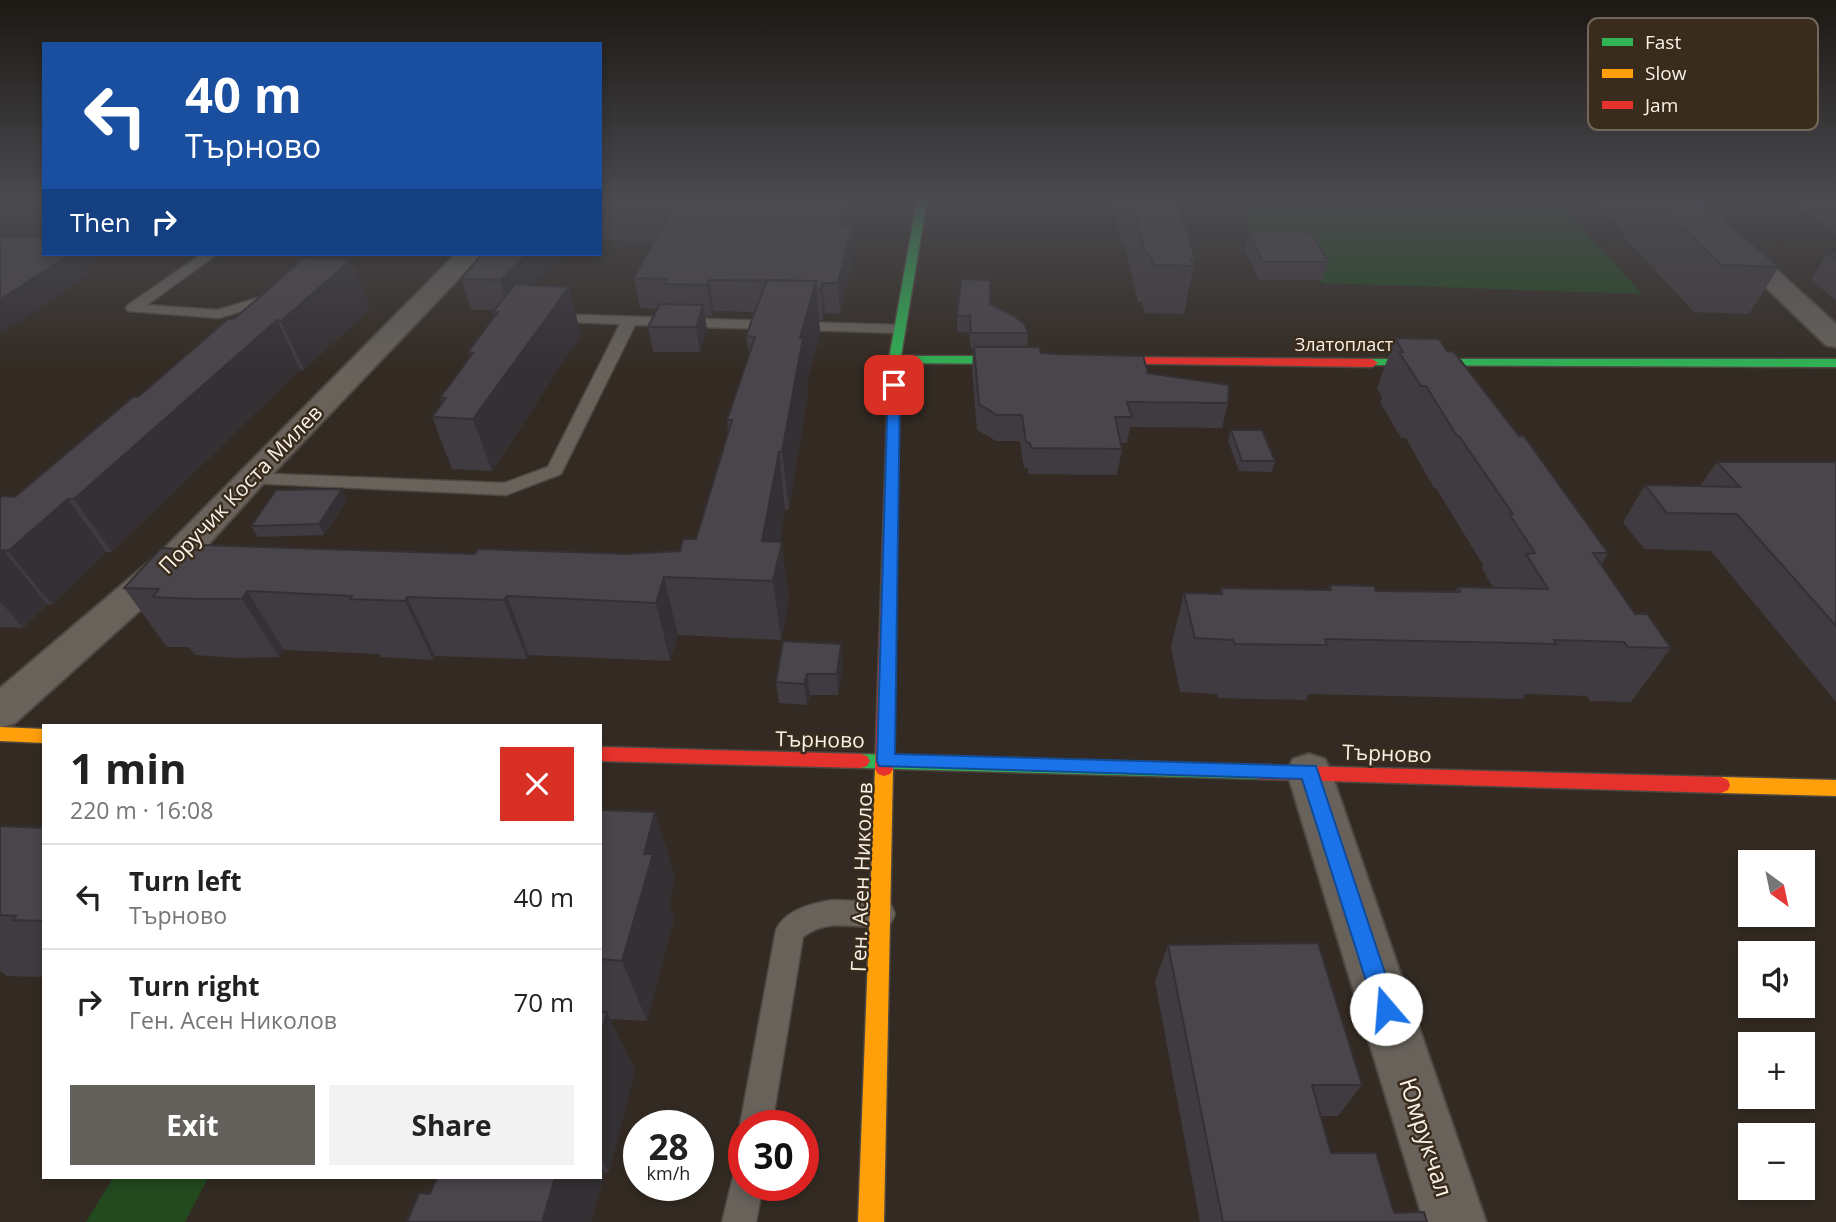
<!DOCTYPE html>
<meta charset="utf-8">
<style>
:root{--surface:#fff;--page:#f2f2f2;--text:#222;--muted:#767676;--line:#e0e0e0;--accent:#64605c}
body{margin:0;font-family:"Open Sans",sans-serif;background:var(--page);color:var(--text);height:100vh;display:flex;flex-direction:column;font-size:26px;white-space:nowrap}
*{box-sizing:border-box;margin:0}
p{font-size:23px;color:var(--muted)}
.icon{flex:none;width:38px;height:38px;fill:none;stroke:currentColor;stroke-width:2;stroke-linecap:round;stroke-linejoin:round}
.map{position:relative;flex:1;overflow:hidden}
.side{position:absolute;left:42px;top:724px;width:560px;height:455px;display:flex;flex-direction:column;background:var(--surface);border-radius:0px;box-shadow:0 4px 10px #0003}
.side>*{flex:none}
.guide{position:absolute;left:42px;top:42px;width:560px;height:214px;border-radius:0px;box-shadow:0 4px 10px #0003;background:#1a4fa0;color:#fff;overflow:hidden}
.needle{width:46px;rotate:147deg}
.tools{position:absolute;left:1738px;top:850px;display:grid;gap:14px}
.tools a{display:grid;place-items:center;width:77px;height:77px;border-radius:0px;background:var(--surface);box-shadow:0 4px 10px #0003;font-size:35px}
.speed{position:absolute;left:623px;top:1110px;display:flex;gap:14px;font-size:35px;font-weight:700;text-align:center}
.speed>*{display:grid;place-content:center;width:91px;height:91px;border-radius:50%;background:var(--surface);box-shadow:0 4px 10px #0003;line-height:1}
.speed small{font-size:18px;font-weight:400}
.speed .limit{border:10px solid #d22;background:#fff;color:#111}
.pin{position:absolute;display:grid;place-items:center;width:60px;height:60px;color:#fff;margin:-30px;border-radius:14px;box-shadow:0 4px 10px #0006}
.me{position:absolute;width:77px;margin:-38px;rotate:342deg;stroke-linejoin:round;filter:drop-shadow(0 0 5px #0008)}
.turn{display:flex;align-items:center;gap:24px;height:147px;padding:0 28px;font-size:32px}
.turn .icon{width:91px;height:91px;stroke-width:2.5}
.turn b{display:block;font-size:49px;line-height:60px}
.then{display:flex;align-items:center;height:66px;padding:0 28px;background:#0003;gap:14px;font-size:26px}
.round{display:grid;place-items:center;flex:none;width:74px;height:74px;border-radius:0px;background:var(--page)}
.summary{display:flex;align-items:center;justify-content:space-between;height:119px;padding:0 28px}
h1{font-size:42px;font-weight:700;line-height:52px}
.button{display:flex;gap:14px;margin-top:auto;padding:14px 28px}
.button a{flex:1;height:80px;border-radius:0px;background:var(--accent);color:#fff;font-size:28px;font-weight:700;line-height:80px;text-align:center}
.button a+a{background:var(--page);color:var(--text)}
ul{padding:0;list-style:none}
li{display:flex;align-items:center;gap:21px;height:105px;padding:0 28px;border-top:2px solid var(--line)}
li div{flex:1}
li b{display:block;font-size:26px}
li em{font-style:normal}
.map>svg:first-child{display:block}
</style>
<div class="map">
<svg width="1836" height="1222" viewBox="0 0 1836 1222">
<rect width="100%" height="100%" fill="#332b23"/>
<path fill="#23491f" d="M1239 200H1557L1642 294 1322 283 1302 238 1252 237Z
M113 1178H208L185 1222H86Z"/>
<g fill="none" stroke-linecap="round" stroke-linejoin="round">
<defs>
<path id="lane" d="M202 254H217L147 305 218 310 273 293 280 297 278 300 219 318 128 311 126 308 128 305Z
M550 314 899 325 906 329 899 333 635 325 561 474 506 495 250 483 241 478 250 473 504 483 548 467 620 324 545 321 543 318 545 315Z
M833 900 881 902 891 905 895 914 891 923C860 934 833 914 803 937L772 1125H744V1134L740 1125 776 930C785 910 812 903 833 900Z
M744 1169V1185H763L756 1222H722L734 1173Z"/>
<path id="street" d="M1675 200H1700L1836 324V347L1826 345Z
M456 254H482L262 485 189 566 15 723 0 728V688L163 550Z
M1309 754 1325 759 1331 772 1486 1222H1424L1287 772 1293 759Z"/>
<path id="fast" d="M917 200H927L901 356H1025L1031 360 1025 364 901 363 899 422 893 426 887 422 889 359Z
M1372 359H1836V367L1368 365 1366 363Z
M861 754 1259 765 1265 767 1268 772 1265 777 1259 779 861 768 855 766 852 761 855 756Z"/>
<path id="slow" d="M0 727 44 729V743L0 741Z
M884 762 890 764 893 769 884 1222H858L875 769 878 764Z
M1721 777 1836 780V796L1721 793 1714 790 1712 785 1714 780Z"/>
<path id="jam" d="M1093 357 1372 359 1378 363 1372 367 1089 363 1087 361Z
M893 418 899 422 893 769 890 774 884 776 878 774 875 769 887 422Z
M600 747 861 754 867 756 870 761 867 766 861 768 600 761Z
M1259 765 1721 777 1728 780 1730 785 1728 790 1721 793 1259 779 1253 777 1250 772 1253 767Z"/>
</defs>
<use href="#lane" stroke="#4f4841" stroke-width="3"/>
<use href="#street" stroke="#4f4841" stroke-width="4"/>
<use href="#fast" stroke="#4f4841" stroke-width="3"/>
<use href="#slow" stroke="#4f4841" stroke-width="3"/>
<use href="#jam" stroke="#4f4841" stroke-width="3"/>
<use href="#lane" fill="#68625b" fill-rule="evenodd"/>
<use href="#street" fill="#68625b" fill-rule="evenodd"/>
<use href="#fast" fill="#30b455" fill-rule="evenodd"/>
<use href="#slow" fill="#ff9f0a" fill-rule="evenodd"/>
<use href="#jam" fill="#e5322d" fill-rule="evenodd"/>
</g>
<path fill="#403b40" d="M600 200H855L849 225H852L853 255 840 314 825 313 823 320H819L820 333 807 383 808 393 789 509 785 510 780 542 789 600 781 640 678 635 670 661 529 655 527 659 435 656 433 660 381 657 379 654 284 650 279 657 235 658 195 655 189 647H167L124 588 197 550 475 554H628L680 551 696 539 728 432 727 420 749 355 746 336 755 312 714 311 712 316H705L707 330 700 352H653L648 327 657 309 640 308 634 278 653 242 600 239Z
M1111 200H1176L1195 259 1184 314 1145 313 1142 302H1138L1125 247H1122Z
M1593 200H1701L1779 267 1749 314 1694 312 1623 236 1624 233Z
M1794 200H1836V234L1793 202Z
M1248 232 1328 262 1323 280H1259L1244 250Z
M1828 253H1836V300L1811 280Z
M482 254 534 285 581 335 492 471 452 469 432 417 442 403 440 398 470 358 468 352 495 317 493 312 494 310H471L461 279Z
M351 260 370 308 304 370H300L112 552H106L52 605 47 604 23 628 0 627V498L15 497 234 319Z
M990 304 1028 333 1027 347 1041 353 1148 373 1228 403 1222 428 1130 427 1127 443H1120L1122 449 1117 475 1028 474V469L1024 468 1020 441H996L977 430 972 371 973 349H971L969 332H957V316Z
M1395 338 1447 351 1608 553 1601 565 1635 614 1671 648 1631 702 1590 701 1587 696 1525 694 1523 699 1308 694 1306 700 1218 698 1217 694 1180 692 1171 647 1184 593 1219 594 1221 588 1328 590 1330 585 1376 591 1455 592 1458 587 1493 588 1482 568 1483 565 1436 488H1434L1406 438H1401L1380 402 1382 398 1377 388Z
M1231 430 1275 461 1272 472 1239 471 1228 440Z
M1717 462H1836V702L1711 551 1644 549 1623 522 1645 485 1700 486Z
M347 499 324 535 258 537 251 526Z
M843 665 838 695H810L807 705 779 703 776 682Z
M600 810 655 812 675 878 669 903 674 919 647 1021 610 1019 635 1070 609 1172 605 1173 591 1222H407L419 1193 430 1194 437 1178H600Z
M0 826 44 828V977L7 976 0 971Z
M1168 945 1362 1085 1338 1116H1321L1331 1153 1394 1213 1427 1222H1200L1155 981Z"/>
<path fill="#343034" d="M846 200H855L841 254 839 225Z
M852 225 853 255 840 314 838 283Z
M66 254H89L94 262 86 268 89 274 3 333 0 329V300Z
M527 254H564L509 311 500 280Z
M351 260 370 308 304 370 281 321Z
M709 280 714 311 712 316 707 285Z
M816 281 820 333 807 383 808 393 789 509 782 452 800 338Z
M822 283 825 313 823 320 821 289Z
M569 287 581 335 492 471 473 419Z
M703 305 707 330 700 352 696 327Z
M277 320 300 370 112 552 74 499Z
M779 452 785 510 773 581 762 541Z
M342 489 347 499 324 535 319 524Z
M68 499 106 552 52 605 8 551Z
M782 542 789 600 781 640 773 581Z
M3 550 47 604 23 628 0 601V553Z
M664 577 678 635 670 661 656 603Z
M247 591 284 650 279 657 242 599Z
M507 596 529 655 527 659 504 600Z
M407 597 435 656 433 660 405 601Z
M841 644 843 665 838 695 837 674Z
M807 674 810 695 807 705 804 684Z
M655 812 675 878 669 903 674 919 647 1021 622 961 644 854Z
M607 1012 635 1070 609 1172 600 1158V1037Z
M600 1165 605 1173 591 1222H542L555 1178H600Z"/>
<path fill="#4a454a" stroke="#343034" stroke-width="2" d="M600 200H846L839 225H852L838 283H822L821 289H816V281L709 280 707 285 665 284 667 279 634 278 669 214 600 211Z
M1128 200H1176L1187 232 1195 259H1191L1194 266 1153 265 1150 255H1146L1132 202H1129Z
M1654 200H1701L1779 267 1722 265Z
M1248 232H1310L1328 262H1263Z
M0 237 44 238V254H70L0 300Z
M1828 253H1836V259Z
M482 254H527L500 280 461 279Z
M304 258 351 260 281 321 277 320 74 499H68L8 551 3 550 0 553V498L3 496 15 497 133 397H138L228 319H234Z
M961 279 990 280V304L1014 316 1025 325 1028 333H971L970 316H957Z
M767 280 816 281 800 338H803L782 452H779L762 541 782 542 773 581 664 577 656 603 507 596 504 600 407 597 405 601 350 599 352 596 247 591 242 599H195L153 597 159 589 124 588 161 548 197 550 201 545 475 554 478 549 628 554 680 551 683 539H696L732 420H727L755 337 746 336Z
M515 284 569 287 473 419 432 417 446 398H440L473 353 468 352 498 312H493Z
M660 304 703 305 696 327H648Z
M1395 338 1439 339 1447 351 1454 352 1519 436H1524L1608 553H1593L1635 614H1647L1671 648 1628 647 1624 642 1554 640 1556 644 1325 639 1327 645 1235 644 1233 640 1195 638 1184 593 1222 594 1221 588 1331 590 1330 585 1374 586 1376 591 1460 592 1458 587 1548 589 1526 554 1535 553 1509 514H1513L1459 436H1457L1426 386H1421L1399 352H1403Z
M974 347H1039L1041 353 1056 354 1143 356 1148 373 1229 385 1228 403 1127 402 1132 417H1115L1122 449 1031 448 1030 443 1026 442 1022 415H997L979 404Z
M1231 430H1262L1275 461H1242Z
M1717 462H1836V626L1737 514 1667 513 1645 485 1740 487Z
M342 489 319 524 251 526 276 490Z
M783 641 841 644 837 674H807L804 684 776 682Z
M600 810 655 812 644 854H653L622 961 600 959Z
M0 826 44 828V921L13 920 16 916 0 915Z
M1318 943 1362 1085H1312L1331 1153H1376L1394 1213 1424 1212 1427 1222H1223L1168 945Z
M600 1012H607L600 1037Z
M437 1178H555L542 1222H407L419 1193 430 1194Z"/>
<linearGradient id="sky" x2="0" y2="1"><stop stop-color="#1c1813"/><stop offset="0.54" stop-color="#4a4a50"/><stop offset="1" stop-color="#4a4a50" stop-opacity="0"/></linearGradient>
<rect width="1836" height="371" fill="url(#sky)"/>
<path fill="#1a73e8" stroke="#114b97" stroke-width="2" d="M894 381 900 385 895 754 1316 766 1397 1009 1394 1017 1386 1020 1378 1017 1375 1009 1302 779 879 766 877 761 888 385Z"/>
<g text-anchor="middle" dominant-baseline="central" stroke-width="5" stroke-linejoin="round" paint-order="stroke">
<g font-size="18" fill="#faf1e7" stroke="#392c1d">
<text x="1344" y="344">Златопласт</text>
</g>
<g font-size="21" fill="#faf1e7" stroke="#392c1d">
<text transform="translate(240 489) rotate(-46)">Поручик Коста Милев</text>
<text transform="translate(820 739) rotate(1)">Търново</text>
<text transform="translate(1387 753) rotate(2)">Търново</text>
<text transform="translate(861 877) rotate(-88)">Ген. Асен Николов</text>
</g>
<g font-size="24" fill="#faf1e7" stroke="#392c1d">
<text transform="translate(1427 1137) rotate(72)">Юмрукчал</text>
</g>
</g>
<rect x="1588" y="18" width="230" height="112" rx="10" fill="#392c1d" stroke="#73675a" stroke-width="2"/>
<rect x="1602" y="38" width="31" height="8" fill="#30b455"/>
<rect x="1602" y="69" width="31" height="9" fill="#ff9f0a"/>
<rect x="1602" y="101" width="31" height="8" fill="#e5322d"/>
<g font-size="19" fill="#faf1e7">
<text x="1645" y="49">Fast</text>
<text x="1645" y="80">Slow</text>
<text x="1645" y="112">Jam</text>
</g>
</svg>
<div class="tools">
<a><svg class="needle" viewBox="-14 -14 28 28"><path d="M0-13l5 13h-10z" fill="#e53935"/><path d="M0 13l5-13h-10z" fill="#767676"/></svg></a>
<a><svg class="icon" aria-label="sound" viewBox="0 0 24 24"><path d="M4 9h4l5-4v14l-5-4H4zM17 9q2 3 0 6"/></svg></a>
<a>+</a>
<a>−</a>
</div>
<div class="speed"><div>28<small>km/h</small></div><div class="limit">30</div></div>
<div class="pin" style="left:894px;top:385px;background:#d93025"><svg class="icon" aria-label="arrive" viewBox="0 0 24 24"><path d="M6 21V4h12l-3 4 3 4H6"/></svg></div>
<svg class="me" style="left:1386px;top:1009px" viewBox="-20 -20 40 40"><circle r="19" fill="#fff"/><path d="M0-13L10 11 0 6-10 11z" fill="#1a73e8"/></svg>
<div class="guide">
<div class="turn"><svg class="icon" aria-label="left" viewBox="0 0 24 24"><path d="M17 20v-9H6M10 6l-5 5 5 5"/></svg><div><b>40 m</b>Търново</div></div>
<div class="then">Then<svg class="icon" aria-label="right" viewBox="0 0 24 24"><path d="M7 20v-9h11M14 6l5 5-5 5"/></svg></div>
</div>
<section class="side">
<div class="summary"><div><h1>1 min</h1><p>220 m · 16:08</p></div><a class="round" style="background:#d93025;color:#fff"><svg class="icon" aria-label="close" viewBox="0 0 24 24"><path d="M6 6l12 12M18 6L6 18"/></svg></a></div>
<ul>
<li><svg class="icon" aria-label="left" viewBox="0 0 24 24"><path d="M17 20v-9H6M10 6l-5 5 5 5"/></svg><div><b>Turn left</b><p>Търново</p></div><em>40 m</em></li>
<li><svg class="icon" aria-label="right" viewBox="0 0 24 24"><path d="M7 20v-9h11M14 6l5 5-5 5"/></svg><div><b>Turn right</b><p>Ген. Асен Николов</p></div><em>70 m</em></li>
</ul>
<div class="button"><a>Exit</a><a>Share</a></div>
</section>
</div>
